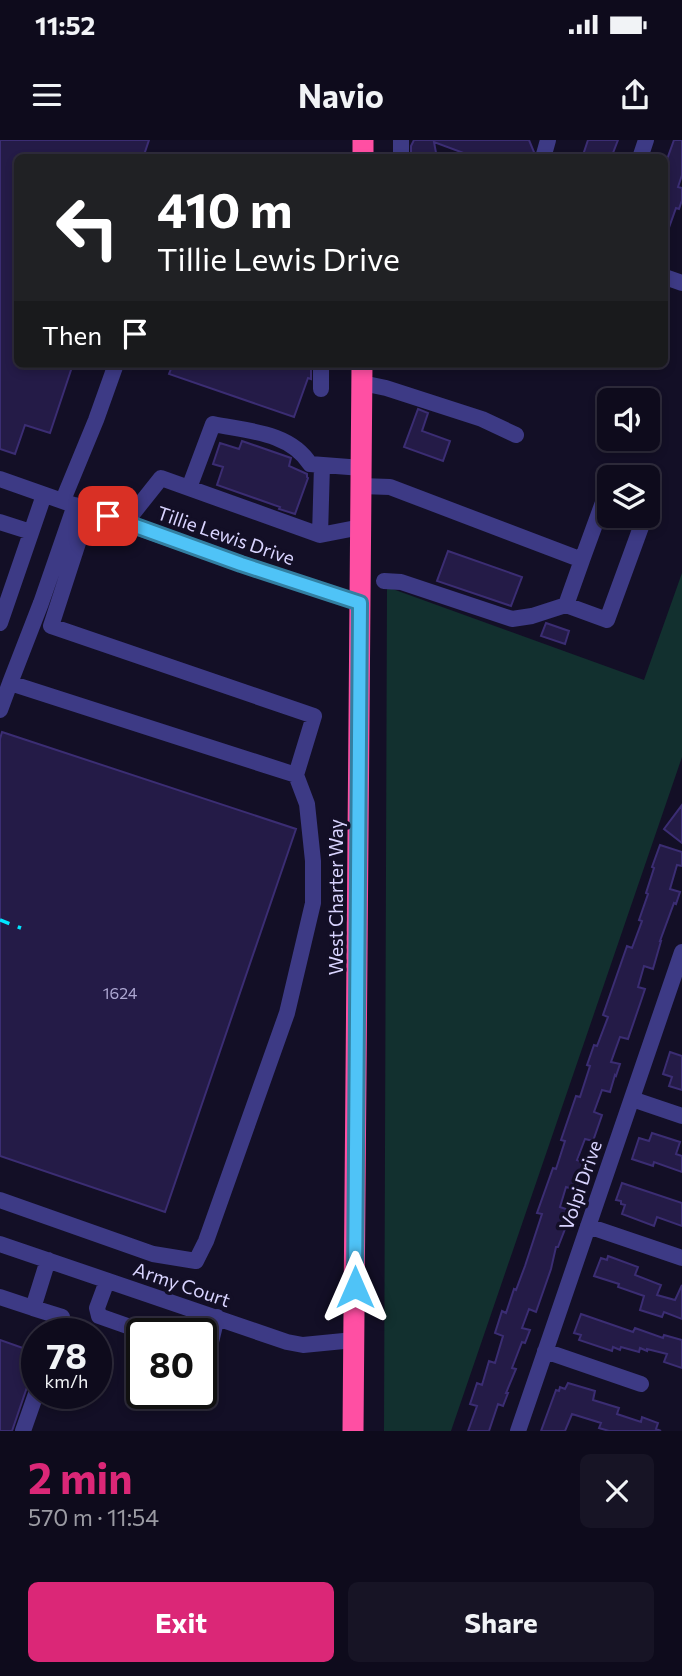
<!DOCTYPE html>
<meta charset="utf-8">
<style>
:root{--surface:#0e0b1c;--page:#171425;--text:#f1f3f6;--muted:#9b9ba3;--line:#2e2b3b;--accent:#db2777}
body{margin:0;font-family:Commissioner,sans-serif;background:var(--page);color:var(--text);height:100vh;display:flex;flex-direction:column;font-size:26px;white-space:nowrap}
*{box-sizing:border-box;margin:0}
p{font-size:23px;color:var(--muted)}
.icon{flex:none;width:38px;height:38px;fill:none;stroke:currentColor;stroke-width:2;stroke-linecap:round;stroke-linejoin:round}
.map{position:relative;height:1291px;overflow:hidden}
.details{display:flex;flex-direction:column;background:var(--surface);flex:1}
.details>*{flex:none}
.guide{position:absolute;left:14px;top:14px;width:654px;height:214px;border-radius:10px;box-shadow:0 4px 10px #0003,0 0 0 2px var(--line);background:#202124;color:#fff;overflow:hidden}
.fabs{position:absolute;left:597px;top:248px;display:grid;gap:14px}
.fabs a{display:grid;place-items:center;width:63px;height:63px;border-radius:10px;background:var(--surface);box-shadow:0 4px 10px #0003,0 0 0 2px var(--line);font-size:35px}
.speed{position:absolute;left:21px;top:1178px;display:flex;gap:14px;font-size:35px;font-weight:700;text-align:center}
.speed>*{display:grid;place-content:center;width:91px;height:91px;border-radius:50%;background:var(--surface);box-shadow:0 4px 10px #0003,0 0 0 2px var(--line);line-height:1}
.speed small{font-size:18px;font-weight:400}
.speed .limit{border:4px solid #111;border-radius:10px;background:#fff;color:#111}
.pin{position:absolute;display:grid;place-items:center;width:60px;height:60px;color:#fff;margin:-30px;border-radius:14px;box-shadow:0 4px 10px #0006}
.me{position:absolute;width:77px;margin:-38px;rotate:0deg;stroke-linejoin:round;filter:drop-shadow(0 0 5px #0008)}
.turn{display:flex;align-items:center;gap:24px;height:147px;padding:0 28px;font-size:32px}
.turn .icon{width:91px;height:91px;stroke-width:2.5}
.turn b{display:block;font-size:49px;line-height:60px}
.then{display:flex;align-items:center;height:66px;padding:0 28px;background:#0003;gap:14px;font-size:26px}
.round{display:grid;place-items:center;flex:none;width:74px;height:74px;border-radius:10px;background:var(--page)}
.overview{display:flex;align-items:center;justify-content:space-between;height:119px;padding:0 28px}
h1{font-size:42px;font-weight:700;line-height:52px;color:var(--accent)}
.primary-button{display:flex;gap:14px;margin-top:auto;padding:14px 28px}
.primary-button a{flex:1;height:80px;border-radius:10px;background:var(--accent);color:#fff;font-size:28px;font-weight:700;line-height:80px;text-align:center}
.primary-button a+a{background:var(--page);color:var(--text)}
.status{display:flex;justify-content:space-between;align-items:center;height:49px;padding:0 35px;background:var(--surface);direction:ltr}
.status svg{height:19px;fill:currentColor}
header{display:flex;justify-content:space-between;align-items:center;height:91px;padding:0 28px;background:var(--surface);font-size:32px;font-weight:700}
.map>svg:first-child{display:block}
</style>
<div class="status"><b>11:52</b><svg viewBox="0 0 49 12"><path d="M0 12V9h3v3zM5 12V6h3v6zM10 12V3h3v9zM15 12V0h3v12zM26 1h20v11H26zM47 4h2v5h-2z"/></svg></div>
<header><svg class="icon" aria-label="menu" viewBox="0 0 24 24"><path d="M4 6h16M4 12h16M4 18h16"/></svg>Navio<svg class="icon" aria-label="share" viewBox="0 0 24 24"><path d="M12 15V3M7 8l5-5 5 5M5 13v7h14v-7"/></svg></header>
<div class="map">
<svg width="682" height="1291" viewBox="0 0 682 1291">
<rect width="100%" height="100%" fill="#130f26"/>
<path fill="#12302f" d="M682 433V617L451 1291H384L387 447 644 540Z"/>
<path fill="#241b47" stroke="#3b2d73" stroke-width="2" d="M0 0H149L143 18H18V224H73L50 293 25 285 15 314 0 309Z
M414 0H529L534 12 533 18H477L434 2 437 18H411V6Z
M588 0H618L611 18H582Z
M674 0H682V35L678 47 682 48V60L679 69 676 68 666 96H665V25Z
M173 224H311V239L308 238 294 277 169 234Z
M418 269 428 273 422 291 450 301 443 321 404 307Z
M242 301 291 318 289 326 307 334V337L308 338 295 374 279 369 280 367 217 345 223 327 213 324 220 303 239 309Z
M448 411 522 437 511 466 437 441Z
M546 483 569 491 565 504 541 496Z
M2 592 296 689 165 1072 0 1016V599Z
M682 665V703L664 689Z
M660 705 682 712V726L677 725 670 749 680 752 676 764 674 763 660 801H661L653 829 644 826 638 847 645 849 641 861 628 899 620 897 611 922 620 924 616 936 615 935 610 952 602 950 594 972 602 975 593 1001 585 999 577 1020 587 1023 582 1034 576 1050 566 1047 560 1067 572 1071 558 1107H556L551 1129 536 1172 529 1169 522 1188 530 1190 525 1203 522 1202 512 1228 516 1229 506 1253H508L503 1266 498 1264 489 1291H468L477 1266 470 1264 477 1243 482 1245 489 1221 495 1223 503 1196 495 1193 502 1171 506 1173 514 1149 516 1150 525 1126 542 1074 537 1073 553 1028 556 1029 565 1001 561 1000 576 956 580 957 590 926 587 925 594 905 597 906 608 877 603 875 627 806 632 808 642 781 639 780 648 754 646 753 654 728 652 727Z
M670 912 682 916V950L669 946 672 937 663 934Z
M652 993 680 1002 676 1014 682 1016V1032L654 1022 653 1026 632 1019 639 998 649 1001Z
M622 1043 682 1063V1086L657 1077 654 1086 622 1074 625 1065 621 1064V1061L616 1060Z
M608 1116 638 1127 635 1135 661 1145 657 1155 675 1160 682 1145V1179L664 1172 662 1177 640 1170 644 1156 618 1147 619 1144 594 1136 601 1118 607 1120Z
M581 1174 633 1192 635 1188 663 1198 664 1195 682 1200V1228L664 1222 667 1214 647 1209V1211L640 1208 639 1212 621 1207 620 1210 613 1207 612 1211 579 1200 581 1195 574 1193Z
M0 1200 37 1213V1218L12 1291H0Z
M568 1243 595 1251 593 1260 619 1268 617 1274 641 1282 642 1277 658 1283 656 1289 661 1291H609L599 1288 601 1283 572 1274 565 1291H541L556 1250 559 1251 560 1247 565 1249Z"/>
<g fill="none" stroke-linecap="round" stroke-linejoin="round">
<path stroke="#3d3a85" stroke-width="16" d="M401 0V18
M543 18 548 0
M640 18 646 0
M665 137 682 143
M321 224V249
M362 243 386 248 482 279 516 295
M0 339 241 424 360 463
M361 346 390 347 582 420 609 346
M189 348 213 284C247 291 290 292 310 324L362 328
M648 352 651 358 648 368
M63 360 96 280 116 224
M75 365 41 463 10 543 296 635 314 576 51 486 89 369
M0 382 31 392
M126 382 161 338 320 395 361 387
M320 395 322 325
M384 441 401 442 512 479 532 476 566 465 607 480 645 376
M566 465 582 420
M0 483 44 355
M0 570 10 543
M632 959 682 976
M0 1060 153 1114 196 1121 206 1101 287 873 313 763V721L307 664 296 635
M588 1086 682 1118
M0 1104 287 1202 303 1205 354 1200
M48 1120 33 1168 62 1177 56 1194
M107 1141 97 1168 99 1176 150 1194
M0 1157 33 1168
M201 1209 210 1206 217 1177
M545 1211 641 1244
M23 1291 37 1251
M518 1291 682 812"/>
<path stroke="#ff4fa3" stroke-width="21" d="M363 18V0
M353 1291 362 224"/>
<path stroke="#00e5ff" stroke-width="3.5" stroke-dasharray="10 9" stroke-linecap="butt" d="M0 780 21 788"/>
</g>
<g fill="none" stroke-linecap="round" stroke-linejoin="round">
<defs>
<path id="route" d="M108 376 241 424 360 463 355 1147"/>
</defs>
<use href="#route" stroke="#337fa1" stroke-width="18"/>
<use href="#route" stroke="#4fc3f7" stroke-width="12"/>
</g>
<g text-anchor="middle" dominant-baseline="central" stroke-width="7" stroke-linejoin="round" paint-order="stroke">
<g font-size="16" fill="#aca6d1">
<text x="120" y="852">1624</text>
</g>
<g font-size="19" fill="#d9d4ff" stroke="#130f26">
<text transform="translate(226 395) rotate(19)">Tillie Lewis Drive</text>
<text transform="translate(335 757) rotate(-90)">West Charter Way</text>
<text transform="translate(580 1045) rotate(-71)">Volpi Drive</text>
<text transform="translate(182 1144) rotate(19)">Army Court</text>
</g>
</g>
</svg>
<div class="fabs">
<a><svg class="icon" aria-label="sound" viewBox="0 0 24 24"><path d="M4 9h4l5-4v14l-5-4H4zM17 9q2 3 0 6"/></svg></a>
<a><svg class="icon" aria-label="layers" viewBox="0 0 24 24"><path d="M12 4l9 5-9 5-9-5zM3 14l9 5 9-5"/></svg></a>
</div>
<div class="speed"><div>78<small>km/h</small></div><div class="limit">80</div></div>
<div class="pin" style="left:108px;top:376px;background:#d93025"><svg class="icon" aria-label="arrive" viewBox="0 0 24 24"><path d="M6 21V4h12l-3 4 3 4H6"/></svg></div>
<svg class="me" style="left:355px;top:1147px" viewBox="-20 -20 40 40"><path d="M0-17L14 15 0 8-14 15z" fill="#4fc3f7" stroke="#fff" stroke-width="4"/></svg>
<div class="guide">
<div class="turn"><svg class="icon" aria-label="left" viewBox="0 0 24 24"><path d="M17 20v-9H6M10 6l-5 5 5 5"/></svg><div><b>410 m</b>Tillie Lewis Drive</div></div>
<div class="then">Then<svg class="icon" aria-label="arrive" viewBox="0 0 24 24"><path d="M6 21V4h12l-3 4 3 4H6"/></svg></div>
</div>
</div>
<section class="details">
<div class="overview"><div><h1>2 min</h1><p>570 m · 11:54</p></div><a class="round"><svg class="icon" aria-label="close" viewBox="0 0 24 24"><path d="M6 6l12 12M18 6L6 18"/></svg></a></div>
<div class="primary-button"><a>Exit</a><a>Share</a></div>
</section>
